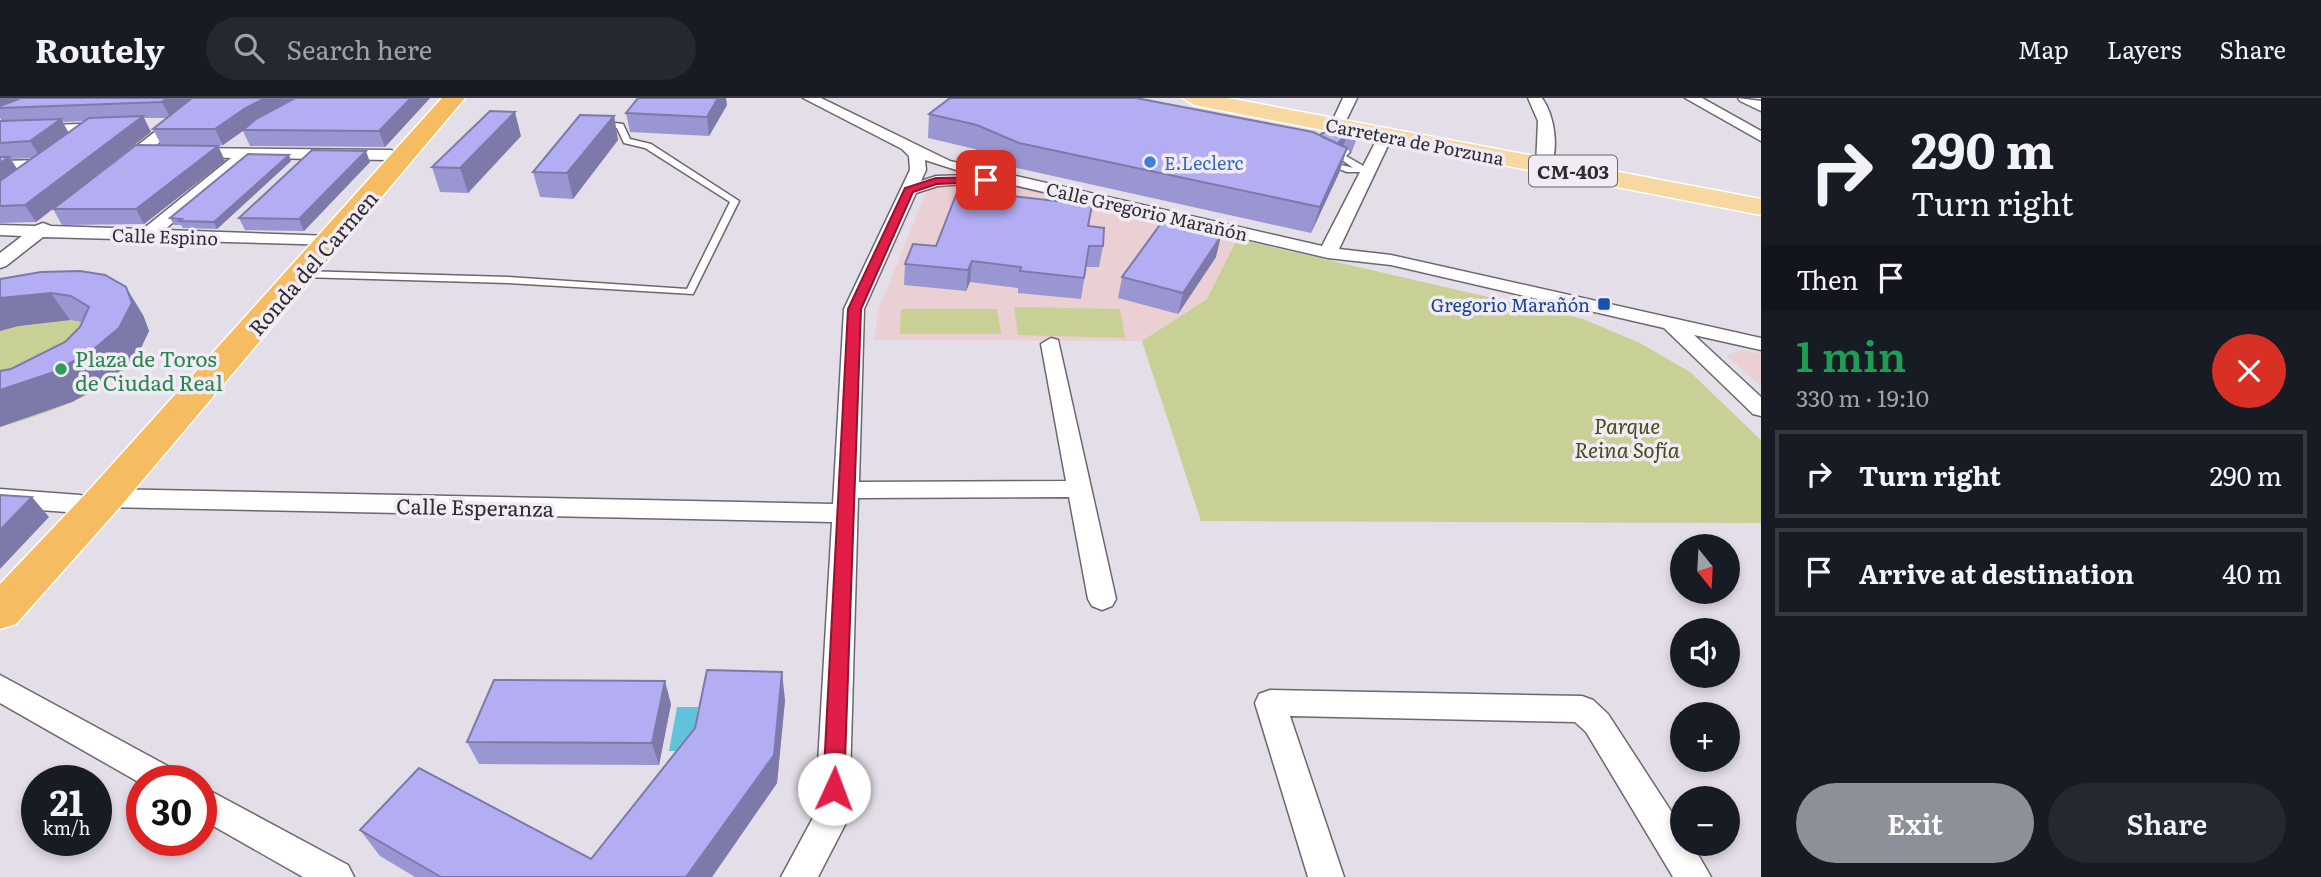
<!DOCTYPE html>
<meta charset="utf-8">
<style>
:root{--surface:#171b24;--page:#242831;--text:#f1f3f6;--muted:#9ea1a6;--line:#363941;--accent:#8c9099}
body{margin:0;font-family:Literata,serif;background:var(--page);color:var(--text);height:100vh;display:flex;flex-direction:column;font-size:26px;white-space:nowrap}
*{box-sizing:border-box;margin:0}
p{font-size:23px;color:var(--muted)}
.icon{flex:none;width:38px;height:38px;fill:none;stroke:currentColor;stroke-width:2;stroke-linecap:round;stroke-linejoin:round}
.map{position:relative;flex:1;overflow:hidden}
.panel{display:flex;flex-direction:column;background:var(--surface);width:560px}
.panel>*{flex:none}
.hud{background:#171b24;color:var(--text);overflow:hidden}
.needle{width:46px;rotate:162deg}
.tools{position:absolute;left:1670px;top:436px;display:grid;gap:14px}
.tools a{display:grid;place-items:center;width:70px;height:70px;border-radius:50%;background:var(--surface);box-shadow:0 4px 10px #0003;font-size:35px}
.speed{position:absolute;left:21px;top:667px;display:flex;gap:14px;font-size:35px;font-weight:700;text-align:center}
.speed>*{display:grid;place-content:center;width:91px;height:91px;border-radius:50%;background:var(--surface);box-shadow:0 4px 10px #0003;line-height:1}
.speed small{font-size:18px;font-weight:400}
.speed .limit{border:10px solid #d22;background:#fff;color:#111}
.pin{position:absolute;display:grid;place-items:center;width:60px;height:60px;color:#fff;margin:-30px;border-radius:14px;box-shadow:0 4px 10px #0006}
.me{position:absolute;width:77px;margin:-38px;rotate:2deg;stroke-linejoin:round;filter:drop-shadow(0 0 5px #0008)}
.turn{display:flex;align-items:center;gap:24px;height:147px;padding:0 35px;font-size:32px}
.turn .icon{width:91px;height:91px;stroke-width:2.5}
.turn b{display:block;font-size:49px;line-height:60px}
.then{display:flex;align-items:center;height:66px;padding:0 35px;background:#0003;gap:14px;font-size:26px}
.round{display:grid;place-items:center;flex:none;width:74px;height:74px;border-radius:37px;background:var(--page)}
.summary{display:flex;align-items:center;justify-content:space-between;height:119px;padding:0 35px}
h1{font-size:42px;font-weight:600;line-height:52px;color:#1e9e55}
.action{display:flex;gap:14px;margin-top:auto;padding:14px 35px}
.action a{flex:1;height:80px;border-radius:42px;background:var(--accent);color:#fff;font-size:28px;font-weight:600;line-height:80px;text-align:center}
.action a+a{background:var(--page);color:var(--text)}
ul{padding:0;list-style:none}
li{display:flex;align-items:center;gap:21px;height:88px;margin:0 14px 10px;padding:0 21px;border:4px solid var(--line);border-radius:0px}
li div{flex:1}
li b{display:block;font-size:26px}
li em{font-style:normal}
header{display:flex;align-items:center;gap:42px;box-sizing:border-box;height:98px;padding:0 35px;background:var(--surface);border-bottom:2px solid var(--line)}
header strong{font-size:33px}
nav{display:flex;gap:38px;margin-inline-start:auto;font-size:24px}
.search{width:490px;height:63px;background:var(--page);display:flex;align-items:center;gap:18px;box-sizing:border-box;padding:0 24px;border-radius:38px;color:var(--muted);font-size:26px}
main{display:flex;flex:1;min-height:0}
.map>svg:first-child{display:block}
</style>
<header>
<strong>Routely</strong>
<div class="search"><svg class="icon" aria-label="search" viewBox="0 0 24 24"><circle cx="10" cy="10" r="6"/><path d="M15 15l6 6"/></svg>Search here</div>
<nav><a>Map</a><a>Layers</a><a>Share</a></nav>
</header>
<main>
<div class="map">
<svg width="1761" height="779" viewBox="0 0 1761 779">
<rect width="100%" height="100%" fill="#e3dee8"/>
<path fill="#eacfd3" d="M940 87H1011L1237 141 1207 201 1142 243 874 242 879 211 927 92Z
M1742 252 1761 256V288L1727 258Z"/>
<path fill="#c9d096" d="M1237 141 1583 221 1640 245 1690 274 1761 342V425L1201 423 1142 243 1207 201Z
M122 205 143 217 149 233C145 241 142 250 137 257 111 295 43 317 0 329V214Z
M1014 209 1120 211 1125 240 1018 237Z
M901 211H997L1001 236H900Z"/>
<path fill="#61c3d9" d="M677 609H698L691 653H669Z"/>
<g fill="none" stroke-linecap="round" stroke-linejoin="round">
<defs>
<path id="lane" d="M599 23 623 26 630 41 651 46 739 103 693 196 508 185 302 179 297 176 302 173 508 179 687 191 730 104 645 50 624 45 617 30 599 27Z
M1343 52H1349L1350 54 1346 58 1367 70V74H1347L1323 65 1327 63 1353 70 1337 58Z"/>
<path id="street" d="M198 0H214L127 71H115V65Z
M803 0H821L950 63 1322 148 1379 37 1386 33 1391 34 1393 37 1339 151 1391 157 1761 240V252L1694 237 1761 299V318L1753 316 1664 230 1391 167 1328 160 979 79V85L938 88 916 95 864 211 859 384 1066 383 1041 246 1051 240 1058 242 1116 501 1112 508 1102 512 1092 508 1088 501 1069 399 858 400 849 719 818 779H781L815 716 832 424 105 409 96 406 93 400 96 394 105 391 833 406 844 211 910 72 909 58 902 51ZM925 62 972 77 936 78 921 83 926 72Z
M1343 0H1357L1342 31H1332L1330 28Z
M1528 0H1542C1555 18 1559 51 1550 71H1538L1536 68 1538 23Z
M1685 0H1702L1761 33V43Z
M1738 0 1761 3V13L1740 3Z
M106 25 113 29 111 32 0 37V29Z
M189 50 391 52 399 57 391 62 250 60 164 132 331 138 337 139 340 143 337 147 43 139 6 168 0 170V155L22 138 0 137V127L35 128 43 125 51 128 143 131 231 60 184 58V52Z
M44 62 50 64V70L0 73V63Z
M0 391 80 397 89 400 92 406 89 412 80 415 0 409Z
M0 577 175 672 180 682H142V686L0 605Z
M1270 592 1582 598 1593 602 1608 616 1682 730V746H1692L1711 779H1673L1586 634 1575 624 1290 618 1344 779H1308L1255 605 1259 596Z
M201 688 348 767 354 779H303L201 721Z"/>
<path id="primary" d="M1183 0H1228L1761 101V117L1194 7Z"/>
<path id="highway" d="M442 0H465L119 410 16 526 0 531V486L91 390Z"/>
</defs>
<use href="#lane" stroke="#6c676f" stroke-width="3"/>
<use href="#street" stroke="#6c676f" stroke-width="3"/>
<use href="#primary" stroke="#fff" stroke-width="3"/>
<use href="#highway" stroke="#fff" stroke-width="3"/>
<use href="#lane" fill="#fff" fill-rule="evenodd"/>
<use href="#street" fill="#fff" fill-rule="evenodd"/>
<use href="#primary" fill="#f9d7a0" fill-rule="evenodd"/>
<use href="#highway" fill="#f5bc61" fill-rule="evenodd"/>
</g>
<path fill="#9a96d1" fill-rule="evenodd" d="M0 0H430L385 49 250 48 243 33 223 47H161L153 31 168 20H144L151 34 36 124 0 125V23H2L0 20ZM85 23 68 35 62 24ZM33 60 17 71 11 61Z
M727 7 709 38 630 34 626 15Z
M929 16 1320 37 1321 36 1359 35 1352 53 1347 51 1339 75 1311 135 1017 70 975 51 928 40Z
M614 18 618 42 573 101 540 99 533 74Z
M521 38 468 95 440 94 432 69Z
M218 48 225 63 144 126 62 127 53 111Z
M291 63 217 131 183 130 181 127H174L170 120Z
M370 64 304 133 245 132 239 120Z
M998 96 1088 128 1103 148 1099 169H1086L1081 201 1018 195V190L970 184 966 193 904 187 905 166 936 148Z
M1216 159 1178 216 1118 200 1122 179Z
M41 174 143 217 149 233 137 258 108 284 72 304 11 271 65 244 80 229 82 224 70 222 18 228 0 233V181Z
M785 602 777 685 712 779H415L380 758 360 732 591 761Z
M671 606 659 667 479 666 467 644Z"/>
<path fill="#7d7aaa" d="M0 0H24L0 10Z
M167 0H194L170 19 162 4Z
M265 0H301L251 27 223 47 215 31 244 11Z
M411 0H430L385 49 379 33Z
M718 0H726L727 7 709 38 707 19Z
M515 14 521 38 468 95 460 70Z
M143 18 151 34 36 124 25 107Z
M614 18 618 42 573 101 567 75Z
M61 21 70 37 40 59 30 43Z
M1347 37 1343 49 1339 44Z
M218 48 225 63 144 126 136 111Z
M1347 50 1339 75 1311 135 1320 109Z
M366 53 370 64 304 133 299 121Z
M289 57 291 63 217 131 214 124Z
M9 59 20 75 0 90V65Z
M999 78 998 98 995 96Z
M1221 138 1216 159 1178 216 1183 195Z
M972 163 970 184 966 193 968 172Z
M126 189 143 217 149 233 137 258 108 284 72 304 0 329V292L51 275Z
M51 195 70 222 18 228 0 233V200Z
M32 399 49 419 0 471V432Z
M782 574 785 602 777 685 712 779H686Z
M665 583 671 606 659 667 652 645Z"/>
<path fill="#b3aef3" stroke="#7d7aaa" stroke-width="2" d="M21 0H167L162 4 0 10V8Z
M192 0H265L244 11 215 31H153Z
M295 0H411L379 33 243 32 256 21Z
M638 0H718L707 19 626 15Z
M950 0H1136L1313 34 1347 50 1320 109 1019 45 977 27 929 16Z
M490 13 515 14 460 70 432 69Z
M580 17 614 18 567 75 533 74Z
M143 18 25 107 0 108V83L89 20Z
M61 21 30 43 0 45V23Z
M1331 32 1359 35 1356 41 1347 37 1339 44 1342 48 1321 38V36Z
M136 47 218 48 136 111H53Z
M312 52 366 53 299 121 239 120Z
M248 56 289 57 214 124 179 123 182 121 170 120Z
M0 59H9L0 65Z
M965 74 999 78 995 96 1092 107 1088 128 1104 130 1103 148H1089L1084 180 1020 173 1021 169 972 163 968 172 905 166 913 146 936 148Z
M1162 124 1221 138 1183 195 1122 179Z
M80 173 105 177 126 189 132 205 119 230 89 255 51 275 0 292V273L11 271 65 244 80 229 89 209 71 198 51 195 0 200V181L41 174Z
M0 397 32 399 0 432Z
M707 572 782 574 774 657 686 779H441L360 732 419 670 591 761 695 630Z
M494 582 665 583 652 645 467 644Z"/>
<path fill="#e11d48" stroke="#92132f" stroke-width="2" d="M986 79 991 82 990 84 937 86 913 94 861 211 844 691 841 698 834 701 826 698 823 691 848 211 905 90 936 80Z"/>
<circle fill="#3f7fe0" stroke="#f0ebf5" stroke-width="2.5" cx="1150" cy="64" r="7"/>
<rect fill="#1a4fb4" stroke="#f0ebf5" stroke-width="2.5" x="1597" y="199" width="14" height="14" rx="3.5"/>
<circle fill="#2e9e5b" stroke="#f0ebf5" stroke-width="2.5" cx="61" cy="271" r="7"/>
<g text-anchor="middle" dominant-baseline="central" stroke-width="7" stroke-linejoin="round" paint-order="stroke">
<g font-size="18" fill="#2e2c2f" stroke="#f0ebf5">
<text transform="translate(1415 43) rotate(11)">Carretera de Porzuna</text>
<text transform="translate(1147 113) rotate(13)">Calle Gregorio Marañón</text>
<text transform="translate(165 138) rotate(2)">Calle Espino</text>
</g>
<g font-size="18" fill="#366cbe" stroke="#f0ebf5" text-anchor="start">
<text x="1164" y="64">E.Leclerc</text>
</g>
<g font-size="18" fill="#164399" stroke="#f0ebf5" text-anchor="end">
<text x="1590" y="206">Gregorio Marañón</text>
</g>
<rect fill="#f0ebf5" stroke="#68656a" stroke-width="2" x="1529" y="57.5" width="88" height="31" rx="5"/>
<g font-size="19" font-weight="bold" fill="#2e2c2f">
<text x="1573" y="73">CM-403</text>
</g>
<g font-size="21" fill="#2e2c2f" stroke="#f0ebf5">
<text transform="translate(312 164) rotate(-49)">Ronda del Carmen</text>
<text transform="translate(475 408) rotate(1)">Calle Esperanza</text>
</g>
<g font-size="21" fill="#27864d" stroke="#f0ebf5" text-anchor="start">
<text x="75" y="259">Plaza de Toros<tspan x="75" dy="24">de Ciudad Real</tspan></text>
</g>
<g font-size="21" font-style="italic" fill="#474b14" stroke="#f0ebf5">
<text x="1627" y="326">Parque<tspan x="1627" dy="24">Reina Sofía</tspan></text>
</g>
</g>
</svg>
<div class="tools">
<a><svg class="needle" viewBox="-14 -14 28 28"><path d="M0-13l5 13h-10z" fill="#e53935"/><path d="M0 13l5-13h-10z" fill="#9ea1a6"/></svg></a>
<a><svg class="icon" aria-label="sound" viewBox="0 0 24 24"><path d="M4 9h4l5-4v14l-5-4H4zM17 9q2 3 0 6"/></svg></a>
<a>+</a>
<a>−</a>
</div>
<div class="speed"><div>21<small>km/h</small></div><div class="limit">30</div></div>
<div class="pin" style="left:986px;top:82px;background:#d93025"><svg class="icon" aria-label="arrive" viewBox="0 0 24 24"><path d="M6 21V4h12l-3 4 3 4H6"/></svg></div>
<svg class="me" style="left:834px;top:691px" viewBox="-20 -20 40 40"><circle r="19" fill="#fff"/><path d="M0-13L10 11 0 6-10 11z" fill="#e11d48"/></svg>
</div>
<section class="panel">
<div class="hud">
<div class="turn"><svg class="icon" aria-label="right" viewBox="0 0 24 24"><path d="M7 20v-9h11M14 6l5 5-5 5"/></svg><div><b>290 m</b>Turn right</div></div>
<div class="then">Then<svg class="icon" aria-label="arrive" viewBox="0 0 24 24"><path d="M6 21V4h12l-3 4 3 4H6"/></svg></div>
</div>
<div class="summary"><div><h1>1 min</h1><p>330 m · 19:10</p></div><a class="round" style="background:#d93025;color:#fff"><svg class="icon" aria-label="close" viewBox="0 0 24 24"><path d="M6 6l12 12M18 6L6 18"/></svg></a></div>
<ul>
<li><svg class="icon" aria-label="right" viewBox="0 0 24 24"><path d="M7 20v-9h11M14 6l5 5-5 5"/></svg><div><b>Turn right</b></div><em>290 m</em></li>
<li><svg class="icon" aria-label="arrive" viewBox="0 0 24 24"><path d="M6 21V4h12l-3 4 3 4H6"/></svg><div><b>Arrive at destination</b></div><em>40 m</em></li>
</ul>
<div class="action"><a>Exit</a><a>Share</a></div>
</section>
</main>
